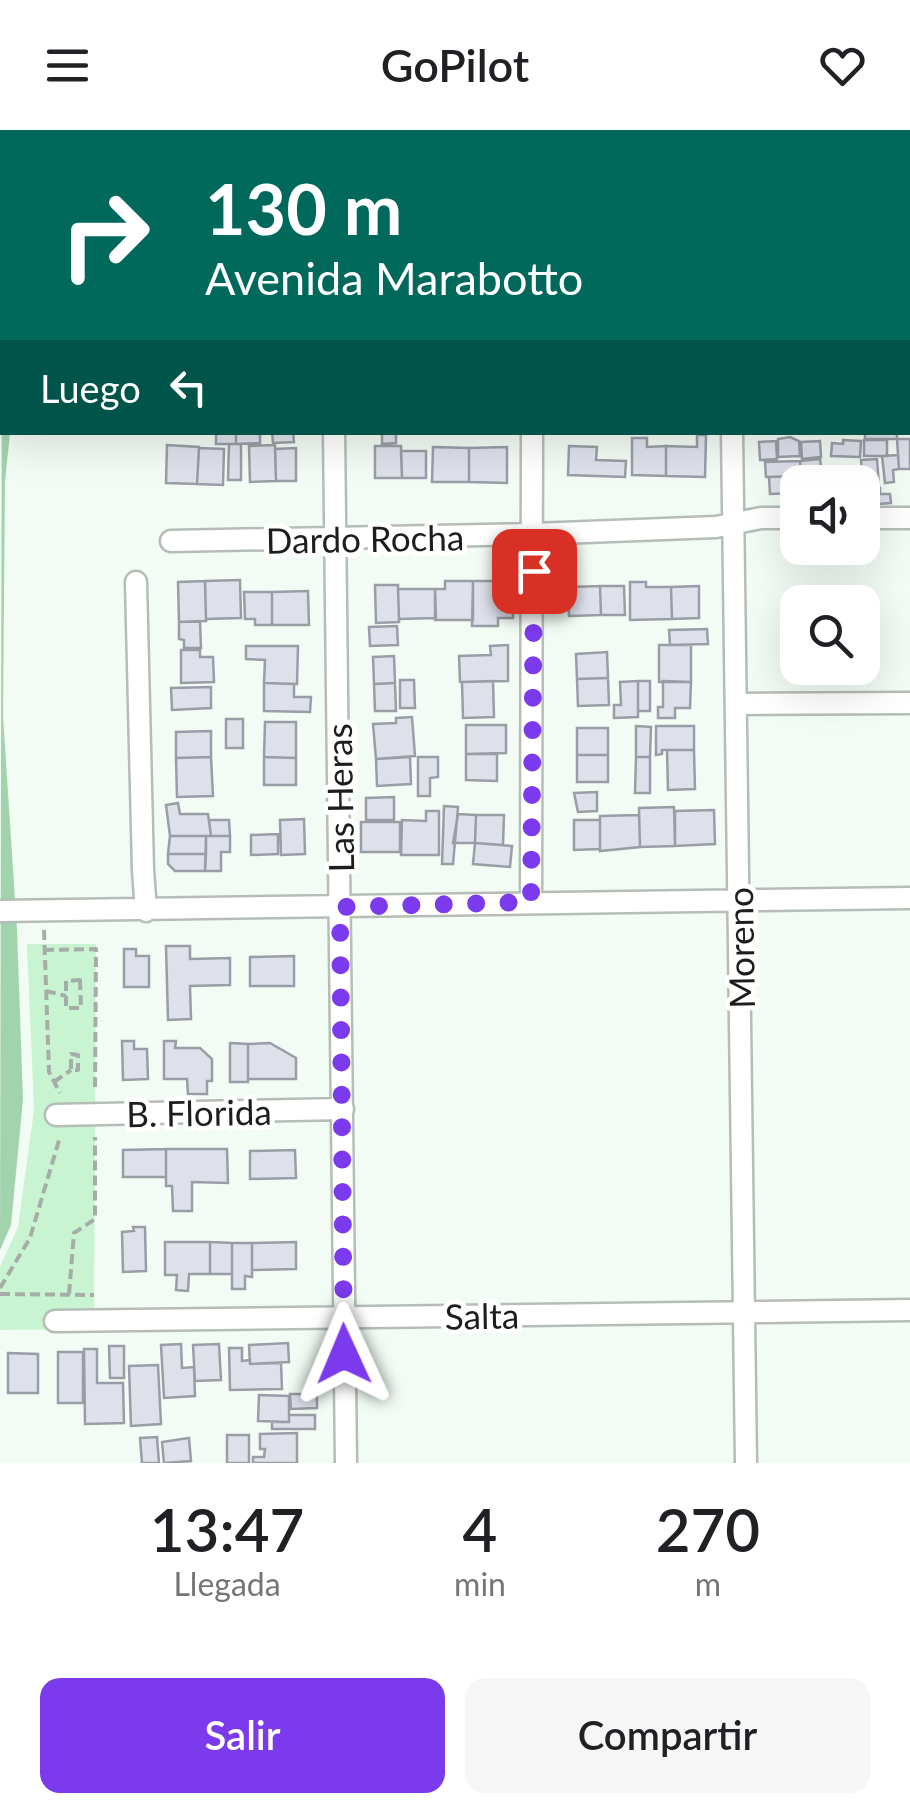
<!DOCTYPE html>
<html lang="es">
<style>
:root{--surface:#fff;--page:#f6f6f6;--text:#202124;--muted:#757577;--accent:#7c3aed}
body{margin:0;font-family:Lato,sans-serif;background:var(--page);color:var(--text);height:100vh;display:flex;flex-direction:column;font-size:38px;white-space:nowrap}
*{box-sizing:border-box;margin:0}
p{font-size:32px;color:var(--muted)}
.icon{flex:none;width:55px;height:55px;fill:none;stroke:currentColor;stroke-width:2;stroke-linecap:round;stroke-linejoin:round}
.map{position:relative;height:1333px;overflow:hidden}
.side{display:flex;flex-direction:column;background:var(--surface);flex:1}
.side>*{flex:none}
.guide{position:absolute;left:0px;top:0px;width:910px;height:305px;box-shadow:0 10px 40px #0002;background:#00695c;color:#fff;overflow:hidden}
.buttons{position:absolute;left:780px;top:335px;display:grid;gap:20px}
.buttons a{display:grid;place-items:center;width:100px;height:100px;border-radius:20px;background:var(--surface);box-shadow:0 10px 40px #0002;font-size:50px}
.pin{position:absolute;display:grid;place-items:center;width:85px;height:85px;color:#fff;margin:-42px;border-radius:20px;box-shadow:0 5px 15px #0006}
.me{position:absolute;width:110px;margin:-55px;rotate:359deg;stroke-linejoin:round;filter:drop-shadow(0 0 8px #0008)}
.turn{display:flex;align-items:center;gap:35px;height:210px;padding:0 40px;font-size:45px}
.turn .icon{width:130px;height:130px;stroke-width:2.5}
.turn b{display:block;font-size:70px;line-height:85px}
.then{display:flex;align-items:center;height:95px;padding:0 40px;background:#0003;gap:20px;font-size:38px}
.eta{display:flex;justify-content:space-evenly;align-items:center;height:170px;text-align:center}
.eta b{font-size:60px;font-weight:600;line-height:70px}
.primary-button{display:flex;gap:20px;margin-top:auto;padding:20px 40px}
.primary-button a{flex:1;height:115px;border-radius:20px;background:var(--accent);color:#fff;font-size:40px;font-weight:600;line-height:115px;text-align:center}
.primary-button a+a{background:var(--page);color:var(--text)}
header{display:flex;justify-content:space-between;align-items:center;height:130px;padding:0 40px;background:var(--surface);font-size:45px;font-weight:600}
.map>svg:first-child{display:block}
</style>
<header><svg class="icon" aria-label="menu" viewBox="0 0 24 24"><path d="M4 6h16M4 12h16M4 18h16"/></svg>GoPilot<svg class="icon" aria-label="heart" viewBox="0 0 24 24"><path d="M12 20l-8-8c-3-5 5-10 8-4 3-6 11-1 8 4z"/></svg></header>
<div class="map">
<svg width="910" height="1333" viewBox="0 0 910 1333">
<rect width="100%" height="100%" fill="#f2fbf4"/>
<path fill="#c8f4d2" d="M27 814H96L94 1199 0 1200V1137L18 1097 34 980Z"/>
<path fill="#a1d3ad" d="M2 171V302L10 303 5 351 3 586 17 800 23 969 11 1095 0 1120Z"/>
<path fill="#dee1ea" stroke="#9b9da6" stroke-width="2.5" d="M563 0H628V2H563Z
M211 302H236V314H216V304Z
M236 302H260V313L236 314Z
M272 302H293L294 312 273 313Z
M359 302H396V313L382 314V304Z
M865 302H897V309H865Z
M697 305H706L705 347 666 346V316L697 317Z
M790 307 799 311 800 326 778 327V309Z
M632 308H647V317L666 316V346L632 345Z
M897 309H910V339H899Z
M843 310 861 311 860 327 831 326 832 313 843 314Z
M864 310H887V326H864Z
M776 311 777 329 760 330 759 312Z
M820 311 821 327 802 329 801 312Z
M229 314H241V350H228Z
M167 315 199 317 197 354 166 353Z
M275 315 276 351 250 352 249 316Z
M375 316H401L402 348H375Z
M569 316 597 317 596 330 626 331 625 347 568 345Z
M433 317 469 318V352H432Z
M507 317V353L469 352V318Z
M199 318 224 319 223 355 197 354Z
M296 318V351H276L275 319Z
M401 321H426V348H402Z
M898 325 899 339 893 340 894 352 885 353 882 326Z
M820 329 823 352H802L800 331Z
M877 329 879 356 863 357 861 330Z
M800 331 801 346 766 347 765 332Z
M860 337 861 352H846L849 338Z
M796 346V363L770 364 769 347Z
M880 358V364H890L891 373 865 375 864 359Z
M240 450 241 488 206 489 205 451Z
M205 451 206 491 179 492 178 452Z
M445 451H473V490H435V459H445Z
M473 451H513V488H498V496H472Z
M630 452H646V457H671L672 489 630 490Z
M375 455H398L399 492 376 493Z
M600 456 601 485 569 486 568 457Z
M600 456H624L625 485H601Z
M699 456V488L672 489 671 457Z
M398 459H435L436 488 399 489Z
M308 461 309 495H272V462Z
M244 462H272V495H255V489H245Z
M200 491 201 518H184V510L179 509V492Z
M397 496 398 515 370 516 369 497Z
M707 499 708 514 670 515 669 500Z
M508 515V551L460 552 459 526 491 525 490 516Z
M659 515H691V552H659Z
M246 516H298L297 554 264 553 265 530 246 529Z
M181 520H200V527H213L214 552 181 553Z
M607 522 608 548 577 549 576 524Z
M394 526 395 553 374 554 373 527Z
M608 548 609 575 578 576 577 549Z
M400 550H414L415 578H400Z
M493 551 494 587 463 588 462 552Z
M638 551V587L614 588V575H621L620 552Z
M638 551H650V581H638Z
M663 551 691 552 690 578H675V588H658V577H663Z
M264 553 294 554V567H311L310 582 264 581Z
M395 553 396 581H375L374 554Z
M211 557V578L172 580 171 558Z
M412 587 415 626 376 629 373 594 396 593V588Z
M226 589H243V618H226Z
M265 592H296V628L264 627Z
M466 595H506V623L466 624Z
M636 596 651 597 650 627H636Z
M656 596H694V620H662V624L656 625Z
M577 598H608V625H577Z
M211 601V627L176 628V602Z
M667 620H694L695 659 668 660Z
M466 624H497V651L466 650Z
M577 625H608V652H577Z
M211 627 213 666 177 667 176 628Z
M264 627 296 628V655H264Z
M410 627 411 654 377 656 376 629Z
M418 627H438V647L430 648V666H418Z
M636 627H650V663H635Z
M597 662V681L578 682 574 663Z
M394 667V690H366V668Z
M178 673 180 684H208L211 706H170L166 675Z
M444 676 458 677 453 734H442Z
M674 677 675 716 640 717 639 678Z
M714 680 715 714 675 716V681Z
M426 681H439V725H401L402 690 426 691Z
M458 684 476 685 475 713H453Z
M476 685H504L503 715 475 713Z
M639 685 640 717 600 721V686Z
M304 689 305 724 281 725 280 690Z
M209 690H229L230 706H211Z
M574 690H600V719L574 720Z
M361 692H400V722H361Z
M278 704V724L251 725V705Z
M170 706H206V724H168Z
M206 706H230V722H221V741H205Z
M475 713 512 716 510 737 473 734Z
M168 724H206L205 741H175L168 734Z
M166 816H190V829L230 828V855L190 856 191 889 168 890Z
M124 819H136V826H149V857H124Z
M294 826V856H250V827Z
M122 911H134V919H147L148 949 123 950Z
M164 911H176L175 918H200L212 929V951H207V964H188L187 949H164Z
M230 913 248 914V952H230Z
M270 913 296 928V949H248V914Z
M166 1019V1047H123V1020Z
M166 1019H227L228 1053 192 1052V1081H173L172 1056H166Z
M295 1020 296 1048 250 1049V1021Z
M133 1097H145L146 1141 123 1142 122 1102 134 1101Z
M165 1112H210V1144H189L188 1161 176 1160 177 1145H165Z
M210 1112 232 1113V1144H210Z
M296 1112V1139L252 1140V1113Z
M232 1113H252V1147L245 1146V1159H232Z
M288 1213 289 1232 250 1234 249 1215Z
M181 1214 182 1238 194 1237 195 1266 164 1268 161 1215Z
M219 1214 221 1250 195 1251 193 1215Z
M109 1216H124V1248H110Z
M229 1218H242V1231L250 1230V1234L281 1233 282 1259 230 1260Z
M84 1219H97V1253H123L124 1293 85 1294Z
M58 1222H83V1273H58Z
M8 1223 38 1224V1263H8Z
M158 1235 161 1294 131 1296 129 1236Z
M290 1264H317V1278L291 1279Z
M259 1265 289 1266V1292L258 1291Z
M289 1285H315V1299H272V1292H289Z
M297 1303V1333H253V1327H264L265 1319H260V1304Z
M227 1305H249V1333H227Z
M157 1307 159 1333H142L140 1308Z
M189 1308 191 1331 164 1333 162 1312Z"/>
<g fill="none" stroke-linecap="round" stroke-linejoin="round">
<defs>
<path id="street" d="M876 0V2
M102 2 104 0
M253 2 255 0
M908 41H910
M0 49H2
M0 134 2 130
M908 224H910
M334 302 346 1333
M732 302 746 1333
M862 388H910
M171 411 534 404 716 397 761 388H798
M136 452 143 740 146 781
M738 574 910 573
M531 772 532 302
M0 781 910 768
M56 985 343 979
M55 1191 910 1180"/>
</defs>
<use href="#street" stroke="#b5bdb6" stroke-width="25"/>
<path stroke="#a6ada8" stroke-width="4" stroke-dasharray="10 5" stroke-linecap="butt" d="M44 800 49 942 60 963
M44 820 96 819 95 962
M80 850 81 878H66V851Z
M46 861 66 866
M71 924 78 925V940H71Z
M54 952 71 940
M0 1158 30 1108 60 1007
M0 1164 94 1165
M69 1164 74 1103 95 1089V1007"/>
<use href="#street" stroke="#fff" stroke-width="20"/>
</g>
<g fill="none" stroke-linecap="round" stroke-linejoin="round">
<path stroke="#7c3aed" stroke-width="18" stroke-dasharray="0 32.4" d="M344 1224 340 777 531 772 534 441"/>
</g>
<g text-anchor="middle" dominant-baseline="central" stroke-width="10" stroke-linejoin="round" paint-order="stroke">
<g font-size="35" fill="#1b1e1b" stroke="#fff">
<text transform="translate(365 408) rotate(-1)">Dardo Rocha</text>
<text transform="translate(339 668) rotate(-91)">Las Heras</text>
<text transform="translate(740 818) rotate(-91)">Moreno</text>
<text transform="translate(199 982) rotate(-1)">B. Florida</text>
<text transform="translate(482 1185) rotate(-1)">Salta</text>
</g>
</g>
</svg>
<div class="buttons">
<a><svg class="icon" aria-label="sound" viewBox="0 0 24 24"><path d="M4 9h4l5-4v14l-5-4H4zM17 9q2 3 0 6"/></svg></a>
<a><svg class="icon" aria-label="search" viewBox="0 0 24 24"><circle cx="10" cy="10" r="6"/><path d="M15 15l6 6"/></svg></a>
</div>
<div class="pin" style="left:534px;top:441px;background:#d93025"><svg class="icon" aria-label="arrive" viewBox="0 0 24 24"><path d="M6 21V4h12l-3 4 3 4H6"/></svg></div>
<svg class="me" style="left:344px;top:1224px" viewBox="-20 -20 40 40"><path d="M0-17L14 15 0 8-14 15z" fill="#7c3aed" stroke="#fff" stroke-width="4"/></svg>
<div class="guide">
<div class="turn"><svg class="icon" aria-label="right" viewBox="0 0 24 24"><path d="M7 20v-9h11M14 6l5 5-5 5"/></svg><div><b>130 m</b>Avenida Marabotto</div></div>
<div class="then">Luego<svg class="icon" aria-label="left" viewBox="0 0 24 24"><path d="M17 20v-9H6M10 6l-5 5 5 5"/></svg></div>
</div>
</div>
<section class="side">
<div class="eta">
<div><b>13:47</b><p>Llegada</p></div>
<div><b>4</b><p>min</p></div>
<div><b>270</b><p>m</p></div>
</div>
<div class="primary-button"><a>Salir</a><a>Compartir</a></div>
</section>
